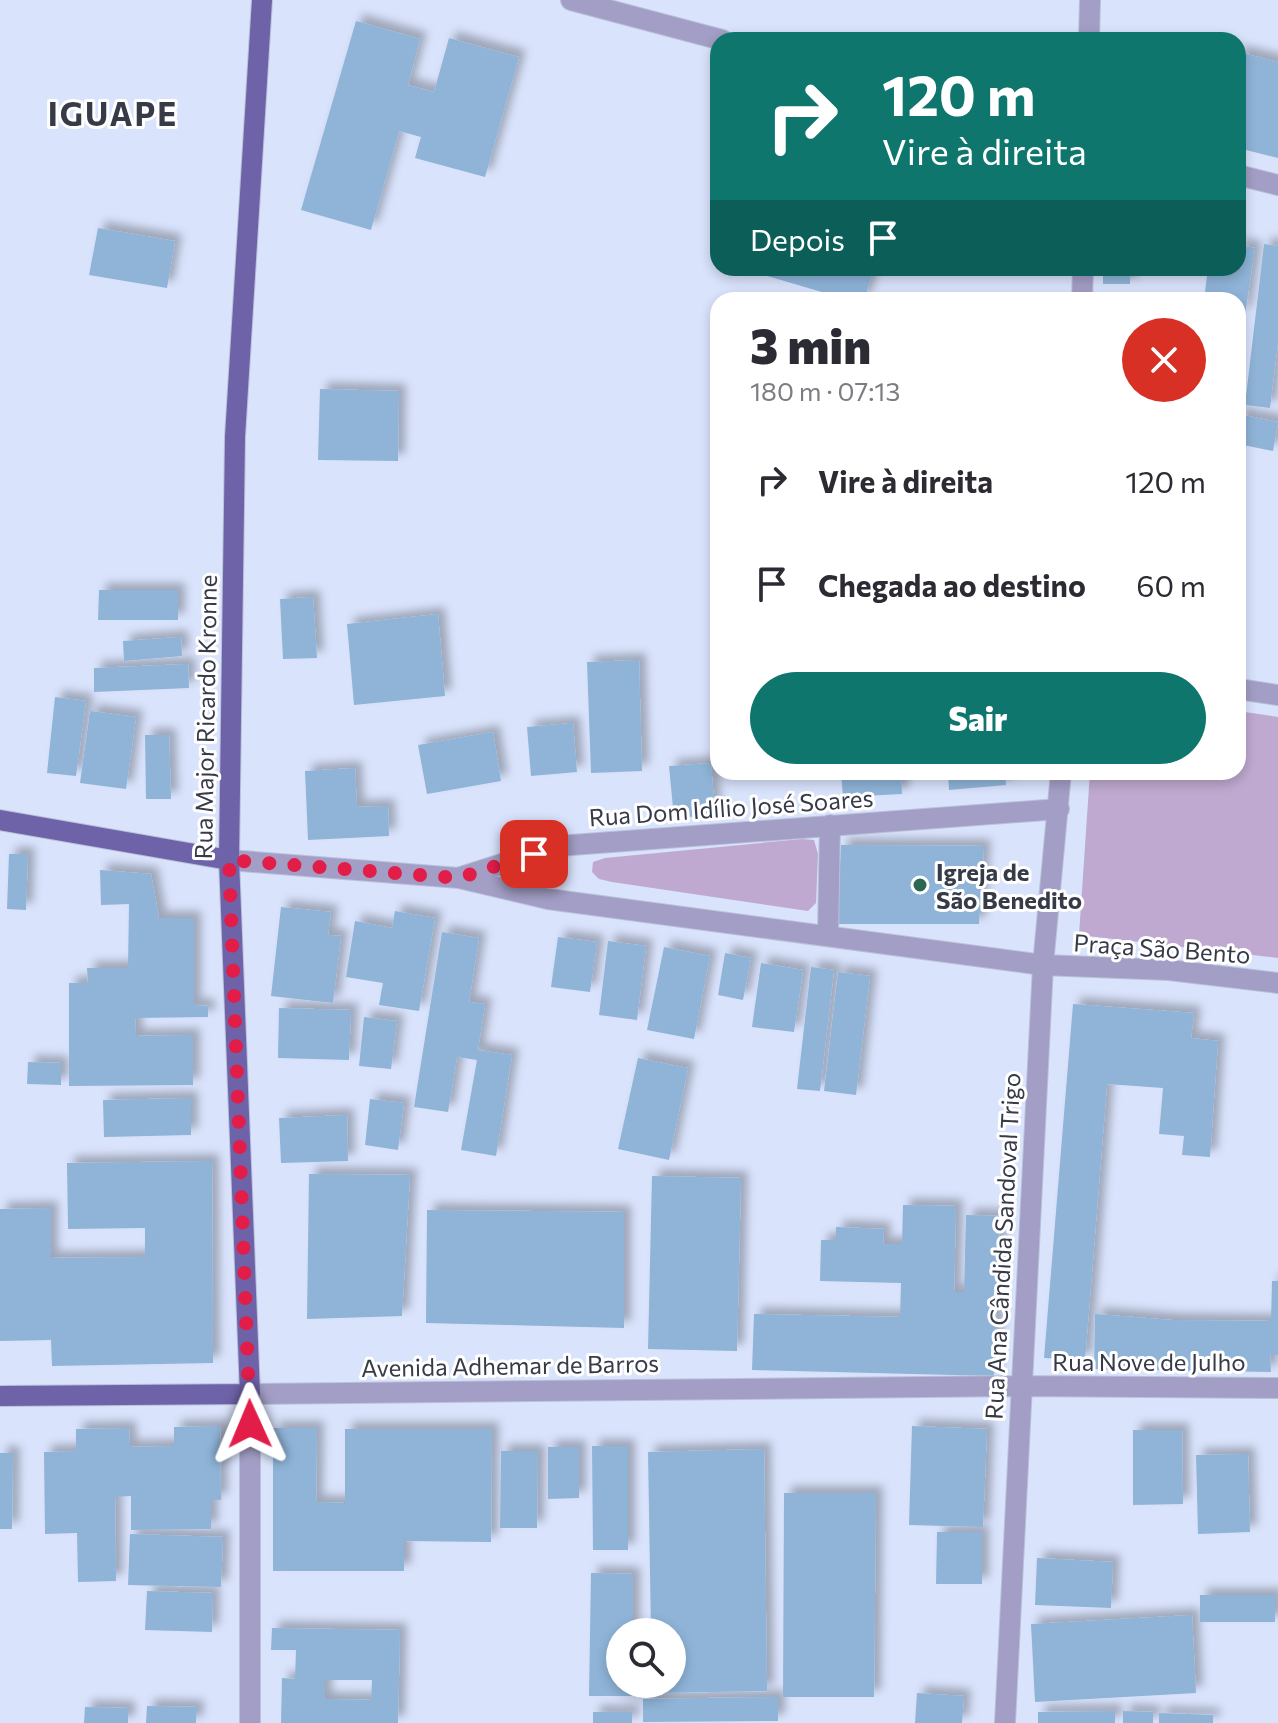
<!DOCTYPE html>
<html lang="pt">
<meta charset="utf-8">
<style>
:root{--surface:#fff;--page:#f2f2f3;--text:#2b2b33;--muted:#7c7c81;--accent:#0f766e}
body{margin:0;font-family:Commissioner,sans-serif;background:var(--page);color:var(--text);height:100vh;display:flex;flex-direction:column;font-size:30px;white-space:nowrap}
*{box-sizing:border-box;margin:0}
p{font-size:26px;color:var(--muted)}
.icon{flex:none;width:44px;height:44px;fill:none;stroke:currentColor;stroke-width:2;stroke-linecap:round;stroke-linejoin:round}
.map{position:relative;flex:1;overflow:hidden}
.details{position:absolute;left:710px;top:292px;width:536px;height:488px;display:flex;flex-direction:column;background:var(--surface);border-radius:24px;box-shadow:0 4px 12px #0003}
.details>*{flex:none}
.top-card{position:absolute;left:710px;top:32px;width:536px;height:244px;border-radius:24px;box-shadow:0 4px 12px #0003;background:#0f766e;color:#fff;overflow:hidden}
.buttons{position:absolute;left:606px;top:1618px;display:grid;gap:16px}
.buttons a{display:grid;place-items:center;width:80px;height:80px;border-radius:50%;background:var(--surface);box-shadow:0 4px 12px #0003;font-size:40px}
.pin{position:absolute;display:grid;place-items:center;width:68px;height:68px;color:#fff;margin:-34px;border-radius:16px;box-shadow:0 4px 12px #0006}
.me{position:absolute;width:88px;margin:-44px;rotate:359deg;stroke-linejoin:round;filter:drop-shadow(0 0 6px #0008)}
.turn{display:flex;align-items:center;gap:28px;height:168px;padding:0 40px;font-size:36px}
.turn .icon{width:104px;height:104px;stroke-width:2.5}
.turn b{display:block;font-size:56px;line-height:68px}
.then{display:flex;align-items:center;height:76px;padding:0 40px;background:#0003;gap:16px;font-size:30px}
.round{display:grid;place-items:center;flex:none;width:84px;height:84px;border-radius:42px;background:var(--page)}
.head{display:flex;align-items:center;justify-content:space-between;height:136px;padding:0 40px}
h1{font-size:48px;font-weight:800;line-height:60px}
.primary-button{display:flex;gap:16px;margin-top:auto;padding:16px 40px}
.primary-button a{flex:1;height:92px;border-radius:48px;background:var(--accent);color:#fff;font-size:32px;font-weight:800;line-height:92px;text-align:center}
ul{padding:0;list-style:none}
li{display:flex;align-items:center;gap:24px;height:104px;padding:0 40px}
li div{flex:1}
li b{display:block;font-size:30px}
li em{font-style:normal}
.map>svg:first-child{display:block}
</style>
<div class="map">
<svg width="1278" height="1723" viewBox="0 0 1278 1723">
<defs>
<filter id="shadow"><feDropShadow dx="7" dy="-7" stdDeviation="4" flood-color="#0004"/></filter>
</defs>
<rect width="100%" height="100%" fill="#d9e3fc"/>
<path fill="#bfa9d0" d="M1238 711 1278 717V958L1079 935 1090 772H1238Z
M802 839 814 840 818 854 816 903 808 911 612 882 599 879 592 872 593 862 605 858Z"/>
<path fill="#8fb4d8" fill-rule="evenodd" filter="url(#shadow)" d="M356 21 420 39 408 85 434 92 449 38 519 57 485 177 415 158 421 137 399 131 371 230 301 210Z
M1238 52 1278 62V158L1238 148Z
M98 228 175 241 167 288 89 275Z
M1264 244 1278 246V341L1270 408 1245 405Z
M1238 245 1255 248 1245 315 1238 314V300H1204L1208 268H1238Z
M766 268H828L841 272 842 268H874L864 300H849L764 275Z
M1103 268H1130V284H1103Z
M320 389 399 391 398 461 318 460Z
M1238 414 1278 422 1273 451 1238 444Z
M99 590H178V620H98Z
M313 597 317 658 283 659 280 599Z
M438 614 445 696 354 705 347 624Z
M181 637 182 656 124 661 123 641Z
M639 660 642 771 591 773 587 662Z
M188 664 189 688 94 692V668Z
M55 697 86 701 76 776 47 773Z
M90 711 136 717 126 789 80 783Z
M573 723 577 772 531 776 527 727Z
M493 732 501 781 427 794 418 745Z
M145 735H169L171 799H146Z
M711 763 715 815 674 818 669 766Z
M355 768 357 807 388 806 389 836 308 840 305 771Z
M841 772H901L902 794 843 797Z
M948 772H1005L1006 785 949 790Z
M841 845 984 846 979 924H837Z
M9 854H28L26 910 7 909Z
M100 870 151 874 159 918H194V1005L208 1006V1017L135 1018 136 1036 193 1035V1085L69 1086V983H88L87 968H128L129 904 101 905Z
M281 907 331 912 328 935 341 936 333 1003 271 996Z
M395 911 435 918 419 1011 379 1005 383 983 346 977 355 921 392 928Z
M442 932 479 938 469 1002 485 1004 478 1050 512 1055 496 1156 461 1150 477 1060 457 1057 448 1112 414 1107Z
M558 937 597 942 590 992 551 987Z
M608 941 646 946 637 1020 599 1015Z
M664 947 710 956 694 1039 647 1030Z
M725 953 751 958 743 1000 718 995Z
M761 963 803 970 794 1032 752 1027Z
M811 967 834 970 820 1091 797 1089Z
M838 972 870 976 856 1095 824 1091Z
M1073 1004 1194 1013 1191 1038 1218 1041 1210 1157 1182 1155 1184 1136 1159 1134 1163 1088 1107 1084 1085 1360 1044 1358Z
M279 1008 351 1010 349 1060 278 1058Z
M364 1017 397 1021 391 1069 359 1066Z
M638 1058 688 1068 669 1160 618 1149Z
M28 1062 61 1063V1085L27 1084Z
M191 1098V1135L104 1137 103 1100Z
M370 1099 404 1103 398 1150 365 1145Z
M347 1115 348 1161 281 1163 279 1118Z
M212 1161 213 1363 52 1366 51 1340 0 1341V1209L51 1208V1258L145 1257V1228L68 1229 67 1163Z
M309 1174 410 1175 402 1316 307 1319Z
M652 1176 741 1178 737 1351 648 1349Z
M903 1205 956 1206 954 1292H964L966 1215 1000 1216 994 1376 752 1370 754 1314 900 1317 901 1283 820 1281 821 1240H836V1227L884 1229 883 1244H902Z
M427 1210 624 1212V1328L426 1323Z
M1272 1281H1278V1355H1270L1271 1372 1094 1369 1095 1314 1172 1320 1271 1321Z
M220 1426 221 1500 211 1501V1529L131 1530V1496L115 1497 116 1581 78 1582 77 1533 45 1534 44 1452 76 1451V1429L129 1428 130 1447 174 1446V1427Z
M912 1426 987 1429 983 1527 909 1525Z
M273 1428H317L316 1502 345 1503V1429H492L491 1542 404 1541V1571H273Z
M1133 1430H1182L1183 1504 1133 1505Z
M592 1446H628V1550H593Z
M548 1447H579V1498L548 1499Z
M764 1449 767 1691 651 1693V1684H672V1632H651L648 1452Z
M501 1451H538L537 1528H500Z
M0 1453H13L12 1529H0Z
M1248 1454 1250 1532 1198 1534 1196 1455Z
M784 1493H876L874 1697H783Z
M937 1532H982V1584H936Z
M130 1534 223 1537 221 1587 128 1585Z
M1037 1558 1113 1562 1111 1608 1035 1605Z
M591 1573 633 1574V1632H620V1684H632V1696H589Z
M147 1591 213 1593 212 1632 145 1630Z
M1200 1595H1275V1622H1200Z
M1192 1615 1196 1693 1035 1702 1031 1624Z
M272 1628 400 1630 398 1723H281L282 1678 295 1679 296 1650H271ZM325 1680H372L371 1700 325 1699Z
M917 1693 964 1696 962 1723H915Z
M778 1697V1721L643 1722V1699Z
M147 1706 197 1707 196 1723H146Z
M85 1707 128 1708V1723H84Z
M1115 1711V1723H1038V1712Z
M1123 1711 1153 1712V1723H1123Z
M593 1712H632V1723H593Z
M1159 1713 1213 1715V1723H1159Z"/>
<g fill="none" stroke-linecap="round" stroke-linejoin="round">
<defs>
<path id="minor" d="M571 0 722 40
M1089 40 1090 0
M1238 175 1278 185
M1082 300 1083 268
M1238 689 1278 695
M229 860 459 878 548 899 1043 965 1169 970 1278 983
M461 877 558 846 1059 809
M828 934 830 825
M250 1723V1394L1020 1386 1278 1388
M1005 1723 1043 965 1061 772"/>
<path id="major" d="M0 820 229 860
M0 1396 250 1394 229 860 235 437 262 0"/>
</defs>
<use href="#minor" stroke="#b9c1d8" stroke-width="22"/>
<use href="#major" stroke="#b9c1d8" stroke-width="22"/>
<use href="#minor" stroke="#a29ec5" stroke-width="20"/>
<use href="#major" stroke="#6e62a8" stroke-width="20"/>
</g>
<g fill="none" stroke-linecap="round" stroke-linejoin="round">
<path stroke="#e11d48" stroke-width="14" stroke-dasharray="0 25.2" d="M250 1424 229 860 459 878 534 854"/>
</g>
<circle fill="#2b6751" stroke="#fff" stroke-width="3" cx="920" cy="885" r="8"/>
<g text-anchor="middle" dominant-baseline="central" stroke-width="6" stroke-linejoin="round" paint-order="stroke">
<g font-size="24" fill="#373b48" stroke="#fff">
<text transform="translate(205 717) rotate(-89)">Rua Major Ricardo Kronne</text>
<text transform="translate(731 807) rotate(-4)">Rua Dom Idílio José Soares</text>
<text transform="translate(1162 948) rotate(4)">Praça São Bento</text>
<text transform="translate(1002 1246) rotate(-87)">Rua Ana Cândida Sandoval Trigo</text>
<text x="1149" y="1361">Rua Nove de Julho</text>
<text transform="translate(510 1365) rotate(-1)">Avenida Adhemar de Barros</text>
</g>
<g font-size="24" font-weight="bold" fill="#373b48" stroke="#fff" text-anchor="start">
<text x="936" y="871">Igreja de<tspan x="936" dy="28">São Benedito</tspan></text>
</g>
<g font-size="32" font-weight="bold" letter-spacing="2" fill="#373b48" stroke="#fff">
<text x="113" y="113">IGUAPE</text>
</g>
</g>
</svg>
<div class="buttons">
<a><svg class="icon" aria-label="search" viewBox="0 0 24 24"><circle cx="10" cy="10" r="6"/><path d="M15 15l6 6"/></svg></a>
</div>
<div class="pin" style="left:534px;top:854px;background:#d93025"><svg class="icon" aria-label="arrive" viewBox="0 0 24 24"><path d="M6 21V4h12l-3 4 3 4H6"/></svg></div>
<svg class="me" style="left:250px;top:1424px" viewBox="-20 -20 40 40"><path d="M0-17L14 15 0 8-14 15z" fill="#e11d48" stroke="#fff" stroke-width="4"/></svg>
<div class="top-card">
<div class="turn"><svg class="icon" aria-label="right" viewBox="0 0 24 24"><path d="M7 20v-9h11M14 6l5 5-5 5"/></svg><div><b>120 m</b>Vire à direita</div></div>
<div class="then">Depois<svg class="icon" aria-label="arrive" viewBox="0 0 24 24"><path d="M6 21V4h12l-3 4 3 4H6"/></svg></div>
</div>
<section class="details">
<div class="head"><div><h1>3 min</h1><p>180 m · 07:13</p></div><a class="round" style="background:#d93025;color:#fff"><svg class="icon" aria-label="close" viewBox="0 0 24 24"><path d="M6 6l12 12M18 6L6 18"/></svg></a></div>
<ul>
<li><svg class="icon" aria-label="right" viewBox="0 0 24 24"><path d="M7 20v-9h11M14 6l5 5-5 5"/></svg><div><b>Vire à direita</b></div><em>120 m</em></li>
<li><svg class="icon" aria-label="arrive" viewBox="0 0 24 24"><path d="M6 21V4h12l-3 4 3 4H6"/></svg><div><b>Chegada ao destino</b></div><em>60 m</em></li>
</ul>
<div class="primary-button"><a>Sair</a></div>
</section>
</div>
